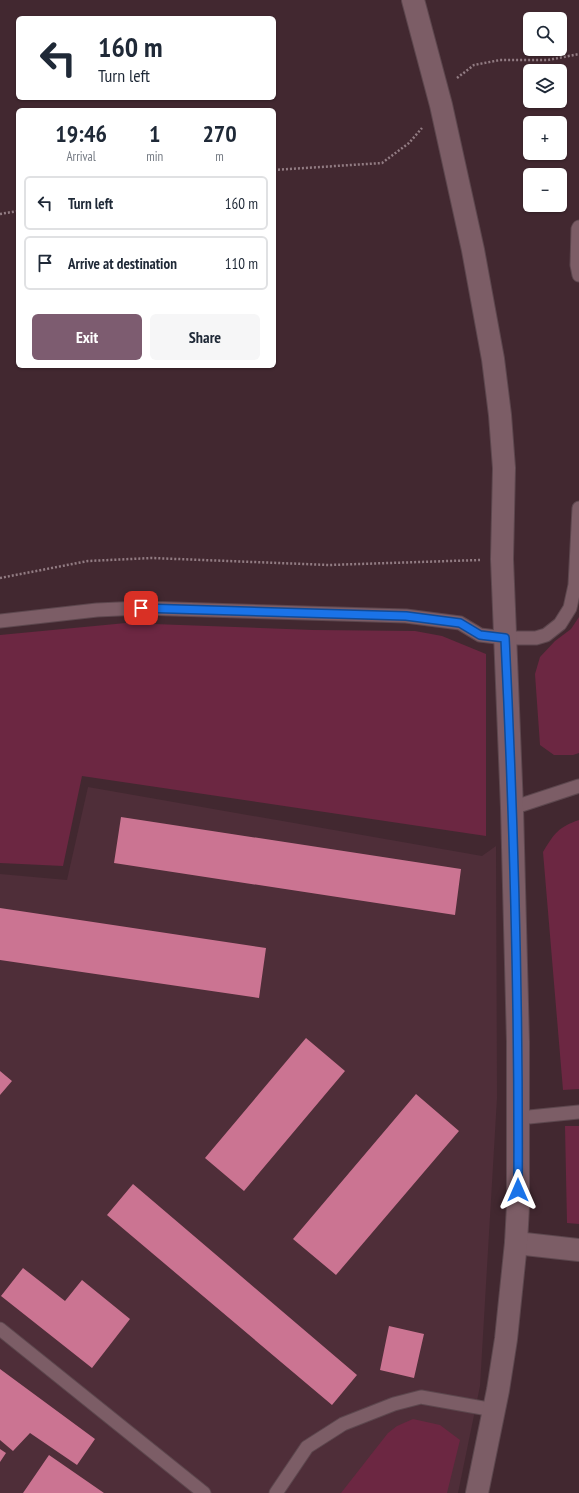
<!DOCTYPE html>
<meta charset="utf-8">
<style>
:root{--surface:#fff;--page:#f6f6f7;--text:#1f2937;--muted:#747a83;--line:#e0e1e3;--accent:#7d5c70}
body{margin:0;font-family:"PT Sans Narrow",sans-serif;background:var(--page);color:var(--text);height:100vh;display:flex;flex-direction:column;font-size:15px;white-space:nowrap}
*{box-sizing:border-box;margin:0}
p{font-size:13px;color:var(--muted)}
.icon{flex:none;width:22px;height:22px;fill:none;stroke:currentColor;stroke-width:2;stroke-linecap:round;stroke-linejoin:round}
.map{position:relative;flex:1;overflow:hidden}
.side{position:absolute;left:16px;top:108px;width:260px;height:260px;display:flex;flex-direction:column;background:var(--surface);border-radius:6px;box-shadow:0 1px 3px #0004}
.side>*{flex:none}
.banner{position:absolute;left:16px;top:16px;width:260px;height:84px;border-radius:6px;box-shadow:0 1px 3px #0004;background:#fff;color:var(--text);overflow:hidden}
.tools{position:absolute;left:523px;top:12px;display:grid;gap:8px}
.tools a{display:grid;place-items:center;width:44px;height:44px;border-radius:6px;background:var(--surface);box-shadow:0 1px 3px #0004;font-size:20px}
.pin{position:absolute;display:grid;place-items:center;width:34px;height:34px;color:#fff;margin:-17px;border-radius:8px;box-shadow:0 2px 6px #0006}
.me{position:absolute;width:44px;margin:-22px;rotate:0deg;stroke-linejoin:round;filter:drop-shadow(0 0 3px #0008)}
.turn{display:flex;align-items:center;gap:14px;height:84px;padding:0 16px;font-size:18px}
.turn .icon{width:52px;height:52px;stroke-width:2.5}
.turn b{display:block;font-size:28px;line-height:34px}
.eta{display:flex;justify-content:space-evenly;align-items:center;height:68px;text-align:center}
.eta b{font-size:24px;font-weight:700;line-height:28px}
.primary-button{display:flex;gap:8px;margin-top:auto;padding:8px 16px}
.primary-button a{flex:1;height:46px;border-radius:6px;background:var(--accent);color:#fff;font-size:16px;font-weight:700;line-height:46px;text-align:center}
.primary-button a+a{background:var(--page);color:var(--text)}
ul{padding:0;list-style:none}
li{display:flex;align-items:center;gap:12px;height:54px;margin:0 8px 6px;padding:0 8px;border:2px solid var(--line);border-radius:6px}
li div{flex:1}
li b{display:block;font-size:15px}
li em{font-style:normal}
.map>svg:first-child{display:block}
</style>
<div class="map">
<svg width="579" height="1493" viewBox="0 0 579 1493">
<rect width="100%" height="100%" fill="#422830"/>
<path fill="#4f2e39" d="M88 787 482 856 496 846 497 1098 480 1386 458 1493H0V874L67 880Z"/>
<path fill="#6c2742" d="M579 617V753L573 755H554L540 745 535 674 540 657 555 641 571 629Z
M126 623 313 630 415 631 442 636 486 654V836L82 776 63 866 0 863V635Z
M579 820V1089L563 1090 543 852C554 834 558 827 579 820Z
M565 1126H579V1224L567 1223Z
M413 1419 440 1425 460 1440 447 1493H341L388 1433 397 1426Z"/>
<path fill="#cb7492" d="M121 817 461 869 455 915 114 863Z
M0 908 266 948 259 998 0 960Z
M306 1038 345 1071 244 1191 205 1158Z
M0 1071 12 1081 0 1095Z
M416 1094 459 1131 336 1275 293 1239Z
M133 1184 357 1375 332 1405 107 1215Z
M23 1268 65 1301 82 1280 130 1319 92 1368 1 1296Z
M389 1326 424 1334 414 1378 380 1370Z
M0 1369 95 1439 77 1465 30 1433 13 1451 0 1440Z
M0 1449 6 1453 0 1462Z
M49 1455 104 1493H23Z"/>
<g fill="none" stroke-linecap="round" stroke-linejoin="round">
<defs>
<path id="service" d="M579 227 578 229 577 265 579 275
M0 621 97 610 141 608 406 616 460 623 480 635 505 638H536L546 635 560 624 570 608 575 585 579 508
M512 808 579 786
M519 1118 579 1112
M0 1329 204 1493
M276 1493 307 1447 343 1424 394 1404 421 1397 494 1410"/>
<path id="minor" d="M516 1243 579 1250"/>
<path id="secondary" d="M413 0 441 105 473 250 493 359 500 415 504 468 502 559 512 808 518 1042V1206L516 1243 506 1339 498 1390 477 1493"/>
</defs>
<use href="#service" stroke="#5d474e" stroke-width="15"/>
<use href="#minor" stroke="#5d474e" stroke-width="24"/>
<use href="#secondary" stroke="#5d474e" stroke-width="24"/>
<path stroke="#927c83" stroke-width="2.5" stroke-dasharray="2 2" stroke-linecap="butt" d="M457 78 474 65 500 60H548L579 54
M274 170 382 163 409 143 422 128
M0 214 18 211
M0 578 88 561 152 558 329 565 480 560"/>
<use href="#service" stroke="#7c5d66" stroke-width="13"/>
<use href="#minor" stroke="#7c5d66" stroke-width="22"/>
<use href="#secondary" stroke="#7c5d66" stroke-width="22"/>
</g>
<g fill="none" stroke-linecap="round" stroke-linejoin="round">
<defs>
<path id="route" d="M141 608 406 616 460 623 480 635 505 638C514 822 519 1006 518 1190"/>
</defs>
<use href="#route" stroke="#114b97" stroke-width="10"/>
<use href="#route" stroke="#1a73e8" stroke-width="7"/>
</g>
</svg>
<div class="tools">
<a><svg class="icon" aria-label="search" viewBox="0 0 24 24"><circle cx="10" cy="10" r="6"/><path d="M15 15l6 6"/></svg></a>
<a><svg class="icon" aria-label="layers" viewBox="0 0 24 24"><path d="M12 4l9 5-9 5-9-5zM3 14l9 5 9-5"/></svg></a>
<a>+</a>
<a>−</a>
</div>
<div class="pin" style="left:141px;top:608px;background:#d93025"><svg class="icon" aria-label="arrive" viewBox="0 0 24 24"><path d="M6 21V4h12l-3 4 3 4H6"/></svg></div>
<svg class="me" style="left:518px;top:1190px" viewBox="-20 -20 40 40"><path d="M0-17L14 15 0 8-14 15z" fill="#1a73e8" stroke="#fff" stroke-width="4"/></svg>
<div class="banner">
<div class="turn"><svg class="icon" aria-label="left" viewBox="0 0 24 24"><path d="M17 20v-9H6M10 6l-5 5 5 5"/></svg><div><b>160 m</b>Turn left</div></div>
</div>
<section class="side">
<div class="eta">
<div><b>19:46</b><p>Arrival</p></div>
<div><b>1</b><p>min</p></div>
<div><b>270</b><p>m</p></div>
</div>
<ul>
<li><svg class="icon" aria-label="left" viewBox="0 0 24 24"><path d="M17 20v-9H6M10 6l-5 5 5 5"/></svg><div><b>Turn left</b></div><em>160 m</em></li>
<li><svg class="icon" aria-label="arrive" viewBox="0 0 24 24"><path d="M6 21V4h12l-3 4 3 4H6"/></svg><div><b>Arrive at destination</b></div><em>110 m</em></li>
</ul>
<div class="primary-button"><a>Exit</a><a>Share</a></div>
</section>
</div>
